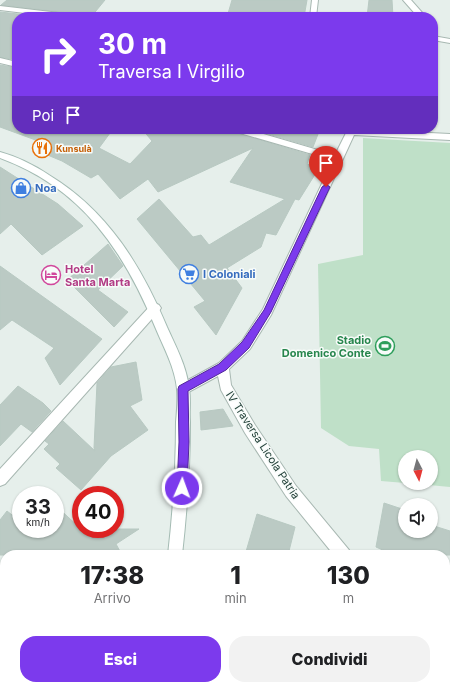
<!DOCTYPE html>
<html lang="it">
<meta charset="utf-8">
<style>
:root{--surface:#fff;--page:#f2f2f2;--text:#202124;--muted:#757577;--accent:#7c3aed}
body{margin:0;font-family:Inter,sans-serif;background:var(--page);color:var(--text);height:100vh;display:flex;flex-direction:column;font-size:15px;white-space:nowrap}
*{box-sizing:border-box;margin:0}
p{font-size:13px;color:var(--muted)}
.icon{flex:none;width:22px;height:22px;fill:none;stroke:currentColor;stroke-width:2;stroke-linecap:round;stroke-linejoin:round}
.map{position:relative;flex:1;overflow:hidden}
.sheet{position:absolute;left:0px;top:550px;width:450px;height:140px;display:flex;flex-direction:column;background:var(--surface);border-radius:16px 16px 0 0;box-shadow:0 1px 3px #0004}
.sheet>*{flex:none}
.banner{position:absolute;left:12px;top:12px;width:426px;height:122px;border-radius:16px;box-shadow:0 1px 3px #0004;background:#7c3aed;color:#fff;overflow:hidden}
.needle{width:26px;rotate:174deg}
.fabs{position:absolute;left:398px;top:450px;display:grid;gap:8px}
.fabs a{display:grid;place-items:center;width:40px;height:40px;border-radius:50%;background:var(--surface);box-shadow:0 1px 3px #0004;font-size:20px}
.speed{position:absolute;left:12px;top:486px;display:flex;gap:8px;font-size:20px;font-weight:700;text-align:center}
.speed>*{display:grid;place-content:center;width:52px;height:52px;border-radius:50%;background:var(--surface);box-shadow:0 1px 3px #0004;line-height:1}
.speed small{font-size:10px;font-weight:400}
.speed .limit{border:6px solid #d22;background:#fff;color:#111}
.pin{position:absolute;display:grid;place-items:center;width:34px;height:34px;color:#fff;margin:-41px -17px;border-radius:50% 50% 50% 0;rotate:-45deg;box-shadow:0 0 4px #0007}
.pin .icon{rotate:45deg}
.me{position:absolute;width:44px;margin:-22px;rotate:2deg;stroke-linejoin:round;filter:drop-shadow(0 0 3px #0008)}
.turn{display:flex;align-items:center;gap:14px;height:84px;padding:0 20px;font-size:18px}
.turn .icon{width:52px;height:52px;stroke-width:2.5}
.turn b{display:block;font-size:28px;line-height:34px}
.then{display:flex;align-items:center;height:38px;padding:0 20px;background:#0003;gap:8px;font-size:15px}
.eta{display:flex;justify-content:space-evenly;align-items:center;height:68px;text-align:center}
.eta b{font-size:24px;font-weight:800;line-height:28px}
.action{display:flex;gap:8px;margin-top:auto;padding:8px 20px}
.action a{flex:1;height:46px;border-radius:16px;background:var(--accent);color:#fff;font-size:16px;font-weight:800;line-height:46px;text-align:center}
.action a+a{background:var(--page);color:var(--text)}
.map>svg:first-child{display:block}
</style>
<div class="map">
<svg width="450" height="690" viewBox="0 0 450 690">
<rect width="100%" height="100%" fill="#e6efeb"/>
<path fill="#bfe0c8" d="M363 138 450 143V487L408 483H431V457H405V483L381 481 379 449 349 446 321 428 318 264 363 255Z"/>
<path fill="#bbcac4" stroke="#b8c9c2" d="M7 0H105L91 17H82L77 14 1 5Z
M232 0H307L304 17H227Z
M369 0H392L393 17H367Z
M0 12 45 17H17V60L0 57Z
M0 65 17 68V129H113L99 148 130 164 152 141 142 129H231L233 132 310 155 307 164 319 168 299 200 295 199 276 235 266 233 261 247 227 268 242 288 216 335 194 307 205 301 137 219 159 199 193 237 201 235 209 245 285 199 230 182 253 148 158 192 148 179 120 199 98 174 91 178 62 161 33 149 41 142 0 127Z
M251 129H320L313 147Z
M0 167 58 204 83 226 42 255 11 224 0 234Z
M108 244 123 266 98 290 128 312 114 327 67 280Z
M0 266 102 339 60 385 45 358 54 348 12 320 0 330Z
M136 362 142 400 130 406 148 430 111 456 81 490 56 468 60 464 44 449 49 444 45 441 63 421 95 451 94 448 97 383 111 367Z
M18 386 43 403 51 411 32 432 21 424 0 446V405Z
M223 409 233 426 201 430 200 412Z
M384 503 405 510V531H431V525L450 531V555H384L385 551 376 547Z
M55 505 81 529H139L116 544 122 555H0V520L7 511 21 522V529H55Z
M257 514 295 527 288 555H245Z"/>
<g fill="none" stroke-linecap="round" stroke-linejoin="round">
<defs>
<path id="lane" d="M312 0H318L316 17H310Z
M65 685H83L81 690H63Z"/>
<path id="street" d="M403 0H411L426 17H418Z
M0 6 77 15 81 17H58L0 10Z
M433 36 450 39V43L433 40Z
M0 58 17 62V67L0 63Z
M232 129H246L335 155 348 129 450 134V140L354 135 271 315 250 349 229 369 231 385 255 425 296 486 349 550 351 555H334L286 496 245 433 221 390 218 376 183 395 179 393 177 389 179 385 219 363 242 341 263 309 333 160 233 131Z
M155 303 159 305 161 308 159 311 5 484 0 486V469L151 305Z
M445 610H450V626H445Z
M424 685H440L439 690H423Z"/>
<path id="secondary" d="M0 152C18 157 34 165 49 175 107 210 141 265 167 327 176 347 187 367 189 389 191 400 189 411 190 422 190 467 187 511 182 555H168C173 511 176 467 176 422 177 411 178 400 177 389 175 368 164 348 156 329 124 251 82 188 0 158Z
M151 685H167L166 690H150Z"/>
</defs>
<use href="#lane" stroke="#a8b8b2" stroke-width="2"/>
<use href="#street" stroke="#a8b8b2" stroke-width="2"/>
<use href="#secondary" stroke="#a4bbb3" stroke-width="2"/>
<use href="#lane" fill="#fff" fill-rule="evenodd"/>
<use href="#street" fill="#fff" fill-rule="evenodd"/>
<use href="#secondary" fill="#fff" fill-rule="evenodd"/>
</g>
<path fill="#7c3aed" stroke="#51269a" d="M326 184 330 187 271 312 249 348 226 370 188 391 189 442 187 488 186 491 182 493 178 491 177 488 179 442 178 389 179 386 219 364 242 342 264 310 322 187Z"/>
<defs>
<symbol id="restaurant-ring" viewBox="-11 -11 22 22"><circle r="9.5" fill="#f7fbf9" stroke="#e8710a" stroke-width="1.5"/><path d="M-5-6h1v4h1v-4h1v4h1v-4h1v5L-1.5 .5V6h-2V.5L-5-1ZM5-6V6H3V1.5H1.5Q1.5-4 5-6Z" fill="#e8710a"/></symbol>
<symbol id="shop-ring" viewBox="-11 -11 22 22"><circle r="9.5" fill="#f7fbf9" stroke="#3f7fe0" stroke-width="1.5"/><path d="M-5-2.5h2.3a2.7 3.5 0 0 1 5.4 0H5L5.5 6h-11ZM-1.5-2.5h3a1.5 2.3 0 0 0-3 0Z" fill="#3f7fe0"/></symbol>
<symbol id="supermarket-ring" viewBox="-11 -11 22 22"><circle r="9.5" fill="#f7fbf9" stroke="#3f7fe0" stroke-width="1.5"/><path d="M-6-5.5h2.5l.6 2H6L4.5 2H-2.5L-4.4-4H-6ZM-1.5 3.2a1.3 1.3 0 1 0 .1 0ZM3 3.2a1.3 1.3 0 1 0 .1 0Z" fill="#3f7fe0"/></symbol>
<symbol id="hotel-ring" viewBox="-11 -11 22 22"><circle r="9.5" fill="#f7fbf9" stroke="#d1479c" stroke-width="1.5"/><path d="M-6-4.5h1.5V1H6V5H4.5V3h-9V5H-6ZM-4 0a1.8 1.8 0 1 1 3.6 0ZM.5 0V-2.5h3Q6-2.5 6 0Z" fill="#d1479c"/></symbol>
<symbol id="stadium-ring" viewBox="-11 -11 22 22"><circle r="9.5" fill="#f7fbf9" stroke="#2e9e5b" stroke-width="1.5"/><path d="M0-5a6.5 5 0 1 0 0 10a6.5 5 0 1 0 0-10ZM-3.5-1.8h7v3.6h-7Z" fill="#2e9e5b"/></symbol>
</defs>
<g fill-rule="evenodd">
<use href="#restaurant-ring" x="31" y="137" width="22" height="22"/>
<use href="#shop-ring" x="10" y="177" width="22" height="22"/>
<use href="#supermarket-ring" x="178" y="263" width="22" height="22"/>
<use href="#hotel-ring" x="40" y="264" width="22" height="22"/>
<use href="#stadium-ring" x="374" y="335" width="22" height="22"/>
</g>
<g text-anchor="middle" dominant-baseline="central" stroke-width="3" stroke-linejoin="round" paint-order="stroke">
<g font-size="9" font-weight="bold" fill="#c56008" stroke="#f7fbf9" text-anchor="start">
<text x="56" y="148">Kunsulà</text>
</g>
<g font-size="11" font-weight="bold" fill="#366cbe" stroke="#f7fbf9" text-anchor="start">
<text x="35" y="188">Noa</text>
<text x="203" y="274">I Coloniali</text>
</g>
<g font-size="11" font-weight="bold" fill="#b23c85" stroke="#f7fbf9" text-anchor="start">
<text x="65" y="269">Hotel<tspan x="65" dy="13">Santa Marta</tspan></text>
</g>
<g font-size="11" font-weight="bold" fill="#27864d" stroke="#f7fbf9" text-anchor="end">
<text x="371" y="340">Stadio<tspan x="371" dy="13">Domenico Conte</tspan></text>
</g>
<g font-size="11" fill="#24423a" stroke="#f7fbf9">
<text transform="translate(263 445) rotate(57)">IV Traversa Licola Patria</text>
</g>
</g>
</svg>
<div class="fabs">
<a><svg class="needle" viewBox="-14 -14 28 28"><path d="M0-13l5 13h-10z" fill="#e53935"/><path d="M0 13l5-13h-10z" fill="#757577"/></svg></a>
<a><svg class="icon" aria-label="sound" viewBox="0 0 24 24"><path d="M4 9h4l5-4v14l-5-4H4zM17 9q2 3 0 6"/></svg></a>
</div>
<div class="speed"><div>33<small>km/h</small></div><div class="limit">40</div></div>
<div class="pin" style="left:326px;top:187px;background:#d93025"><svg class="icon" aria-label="arrive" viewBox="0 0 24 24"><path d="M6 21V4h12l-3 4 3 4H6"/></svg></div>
<svg class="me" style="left:182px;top:488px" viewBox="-20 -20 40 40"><circle r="17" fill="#7c3aed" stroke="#fff" stroke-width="3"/><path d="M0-11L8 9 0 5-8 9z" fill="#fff"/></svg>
<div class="banner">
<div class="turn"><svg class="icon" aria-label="right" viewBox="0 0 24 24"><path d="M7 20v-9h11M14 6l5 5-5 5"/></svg><div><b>30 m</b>Traversa I Virgilio</div></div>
<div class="then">Poi<svg class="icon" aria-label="arrive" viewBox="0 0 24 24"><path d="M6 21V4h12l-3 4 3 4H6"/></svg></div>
</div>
<section class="sheet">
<div class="eta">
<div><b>17:38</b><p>Arrivo</p></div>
<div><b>1</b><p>min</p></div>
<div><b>130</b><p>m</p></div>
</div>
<div class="action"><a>Esci</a><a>Condividi</a></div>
</section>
</div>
